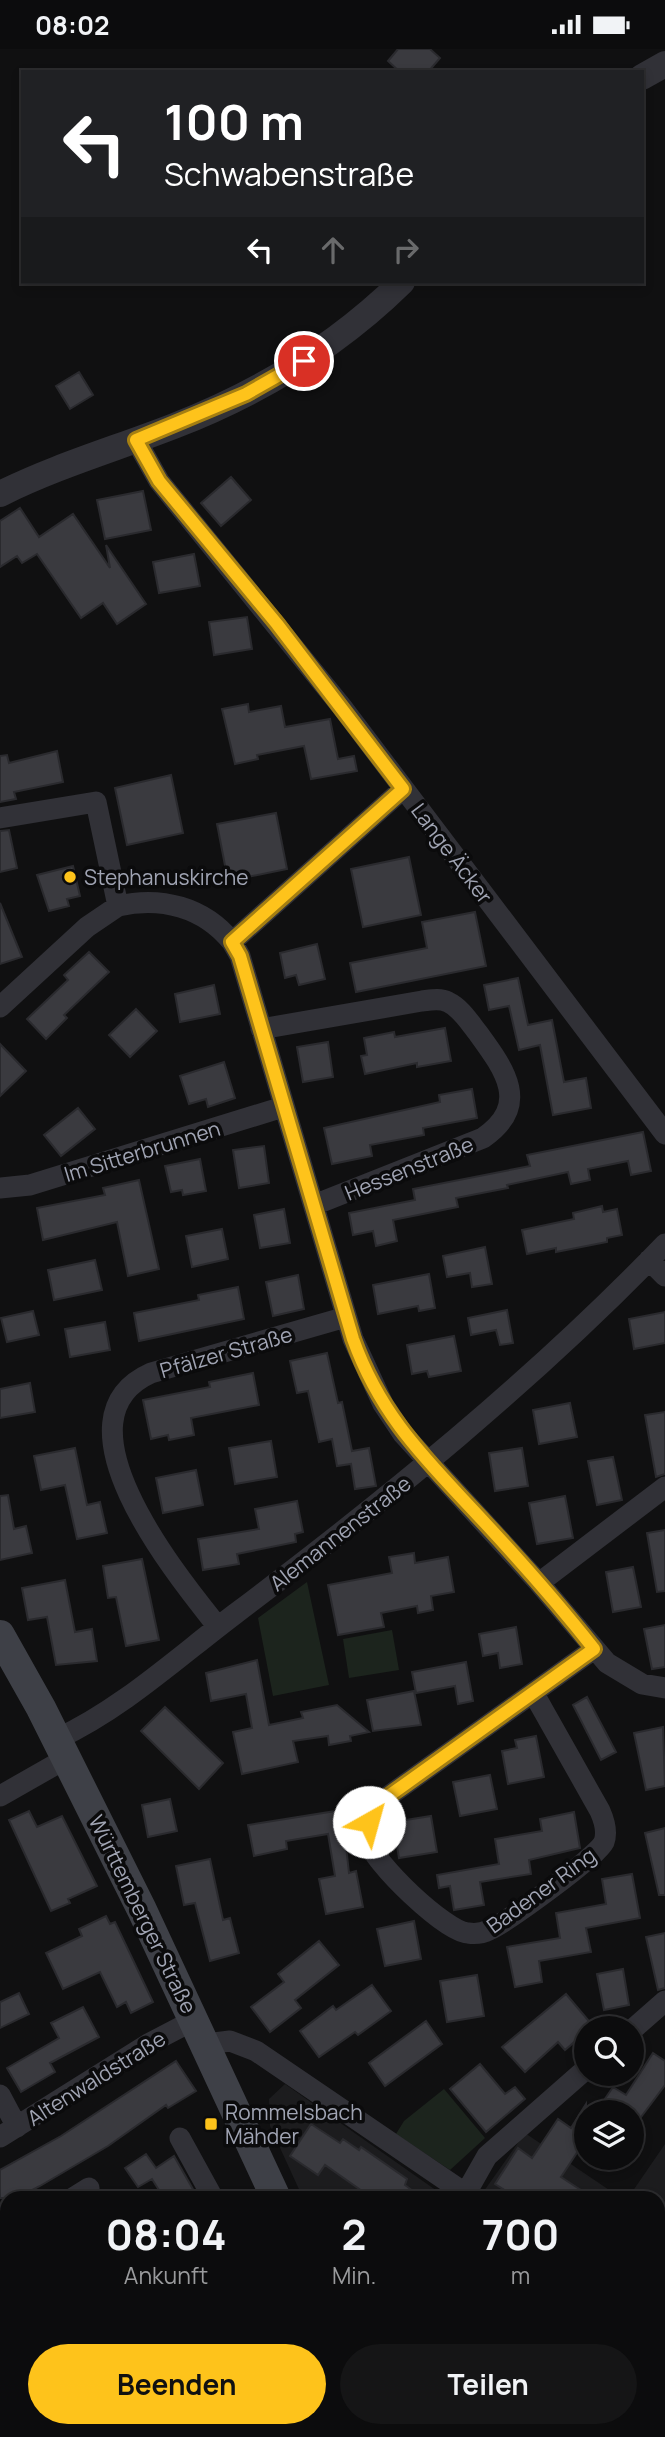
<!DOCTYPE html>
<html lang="de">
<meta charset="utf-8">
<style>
:root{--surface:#0c0c0d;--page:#151516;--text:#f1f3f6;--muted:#9a9b9d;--line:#2c2c2e;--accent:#fec31b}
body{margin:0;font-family:Manrope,sans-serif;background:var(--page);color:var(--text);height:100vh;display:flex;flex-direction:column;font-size:26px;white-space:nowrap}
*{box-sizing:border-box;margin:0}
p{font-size:23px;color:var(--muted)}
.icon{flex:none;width:38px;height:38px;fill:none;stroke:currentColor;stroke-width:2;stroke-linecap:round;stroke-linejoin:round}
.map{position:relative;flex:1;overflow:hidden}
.details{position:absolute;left:0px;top:2142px;width:665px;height:247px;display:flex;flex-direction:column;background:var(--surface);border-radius:21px 21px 0 0;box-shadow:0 4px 10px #0003,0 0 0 2px var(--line)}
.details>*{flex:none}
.banner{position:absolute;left:21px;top:21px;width:623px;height:214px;border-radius:0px;box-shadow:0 4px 10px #0003,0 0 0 2px var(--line);background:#202124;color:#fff;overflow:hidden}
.controls{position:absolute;left:574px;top:1967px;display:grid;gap:14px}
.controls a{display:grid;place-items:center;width:70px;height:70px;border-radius:50%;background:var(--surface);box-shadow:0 4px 10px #0003,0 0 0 2px var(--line);font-size:35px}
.pin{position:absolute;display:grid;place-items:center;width:60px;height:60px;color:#fff;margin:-30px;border:4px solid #fff;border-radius:50%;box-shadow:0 2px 7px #0007}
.me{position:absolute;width:77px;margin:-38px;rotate:38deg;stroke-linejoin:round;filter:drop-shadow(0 0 5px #0008)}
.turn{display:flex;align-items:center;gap:24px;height:147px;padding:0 28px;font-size:32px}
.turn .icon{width:91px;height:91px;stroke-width:2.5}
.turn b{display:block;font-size:49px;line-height:60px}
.lanes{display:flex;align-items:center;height:66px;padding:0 28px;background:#0003;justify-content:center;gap:35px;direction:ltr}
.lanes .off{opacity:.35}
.eta{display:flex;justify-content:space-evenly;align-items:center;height:119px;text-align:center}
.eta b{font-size:42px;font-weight:700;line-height:49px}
.cta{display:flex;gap:14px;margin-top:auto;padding:14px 28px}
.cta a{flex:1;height:80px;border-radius:42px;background:var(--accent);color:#111;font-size:28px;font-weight:700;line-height:80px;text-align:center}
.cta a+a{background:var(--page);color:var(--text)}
.status{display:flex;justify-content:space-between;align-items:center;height:49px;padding:0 35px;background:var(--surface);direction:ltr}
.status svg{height:19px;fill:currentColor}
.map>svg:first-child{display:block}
</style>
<div class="status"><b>08:02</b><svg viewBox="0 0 49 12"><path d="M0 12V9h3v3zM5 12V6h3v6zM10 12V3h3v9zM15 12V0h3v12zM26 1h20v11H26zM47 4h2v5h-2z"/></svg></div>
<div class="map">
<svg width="665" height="2388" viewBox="0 0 665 2388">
<rect width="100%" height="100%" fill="#101011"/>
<path fill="#1c1c1e" d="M285 2035 447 2149H303L270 2077 269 2050Z
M525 2084 621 2149H479Z
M665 2095V2350L658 2370V2149H628Z
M404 2382H654L652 2388H406Z"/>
<path fill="#1c241d" d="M307 1533 329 1636 273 1647 258 1569Z
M392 1581 399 1621 349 1629 343 1590Z
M444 2040 485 2089 450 2121 396 2085 404 2072Z"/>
<path fill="#3a3a3f" stroke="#2a2a2e" stroke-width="2" d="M398 0H430L440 9 428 23H400L388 12Z
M79 323 93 346 70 360 56 337Z
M231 428 251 451 221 477 201 454Z
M143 442 151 481 105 490 97 451Z
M20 459 39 488 73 465 110 519 106 496 146 555 117 575 103 554 81 569 37 505 22 514 17 507 0 518V472Z
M194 505 200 537 159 544 153 513Z
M247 568 252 600 214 606 209 573Z
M248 655 249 663 281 657 285 678 330 670 338 710 354 707 357 722 311 730 304 697 257 706 258 710 235 715 222 660Z
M57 702 63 733 14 743 16 750 0 753V707L7 706 9 714Z
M171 726 183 784 127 796 115 739Z
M276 764 287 820 228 832 217 775Z
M9 781 17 819 0 823V782Z
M409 808 421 866 363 878 351 820Z
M73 817 80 847 67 850 69 857 49 862 37 826Z
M0 854 22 908 0 915Z
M475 863 486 917 356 943 350 914 427 899 422 873Z
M317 895 325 930 299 936 296 926 285 929 280 904Z
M89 903 109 923 64 966 67 969 46 990 27 970 68 931 64 926Z
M518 929 528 976 552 971 564 1033 586 1029 591 1059 553 1066 540 996 519 1001 509 957 489 961 484 936Z
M214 936 220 965 180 973 175 945Z
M136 960 157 982 130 1008 109 986Z
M445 979 451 1012 417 1018V1014L365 1025 361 1007 367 1006 364 989 394 983 395 988Z
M328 993 333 1028 303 1033 297 998Z
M0 995 26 1022 0 1047Z
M224 1013 235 1049 208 1058 206 1050 189 1055 180 1027Z
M472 1040 477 1069 423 1079 424 1086 370 1096 372 1107 332 1115 324 1079 440 1053 439 1046Z
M78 1059 95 1080 61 1107 44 1086Z
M643 1083 651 1122 631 1126 628 1112 588 1120 590 1131 571 1135 568 1123 507 1136 508 1139 456 1149 458 1158 393 1171 397 1192 376 1197 373 1182 353 1186 349 1164 415 1151 413 1140 530 1117 527 1106Z
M264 1097 269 1134 239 1139 233 1101Z
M200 1110 206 1142 183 1146 182 1141 171 1143 165 1117Z
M139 1131 159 1220 128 1227 117 1173 43 1191 37 1159 105 1146 103 1139Z
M602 1157 603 1163 617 1160 622 1186 607 1189V1193L556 1203V1199L527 1205 522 1181 574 1170 573 1164Z
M284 1160 290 1194 260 1199 254 1166Z
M222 1180 228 1210 192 1218 186 1187Z
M485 1198 492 1235 472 1238 470 1224 447 1228 443 1207Z
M95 1211 102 1241 54 1251 48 1221Z
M429 1225 435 1259 419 1262 418 1257 378 1265 373 1236Z
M298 1226 304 1260 273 1267 266 1233Z
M238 1238 244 1270 139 1292 134 1264 199 1251 198 1246Z
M507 1261 513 1294 500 1296 496 1281 471 1286 468 1269Z
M33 1262 39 1286 7 1293 1 1269Z
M665 1263V1294L634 1300 629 1270Z
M105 1273 110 1301 70 1308 65 1280Z
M454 1287 461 1322 429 1328 427 1322 412 1325 407 1296Z
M327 1304 338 1354 342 1353 352 1402 369 1399 376 1437 355 1440 351 1415 337 1417 332 1390 319 1393 308 1342 297 1344 290 1312Z
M253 1324 259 1356 191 1369 194 1386 169 1391 168 1386 151 1390 143 1351 210 1338 209 1333Z
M30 1334 35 1363 0 1369V1340Z
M570 1354 577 1388 539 1395 533 1361Z
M665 1363V1425L656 1428 645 1366Z
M271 1392 277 1428 235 1435 229 1399Z
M75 1399 87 1456 100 1453 107 1484 77 1490 65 1436 41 1441 34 1407Z
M522 1399 528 1437 495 1442 489 1404Z
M613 1408 622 1451 597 1456 588 1412Z
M196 1421 203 1456 163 1464 156 1429Z
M8 1446 14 1480 26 1477 32 1504 0 1511V1447Z
M565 1447 573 1489 537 1495 529 1454Z
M297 1452 303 1483 295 1485 296 1493 237 1505 239 1515 203 1521 198 1490 259 1480 255 1460Z
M665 1481V1542L657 1543 647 1484Z
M414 1504 415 1514 448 1508 454 1543 431 1547 433 1561 418 1564 417 1557 381 1564 384 1578 338 1586 328 1536 392 1524 389 1508Z
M142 1510 159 1591 126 1597 116 1548 108 1549 103 1517Z
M633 1518 641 1558 613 1563 606 1523Z
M65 1531 75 1583 92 1580 97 1612 56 1616 47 1568 28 1571 22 1539Z
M665 1576V1618L652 1620 644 1580Z
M516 1578 522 1615 500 1619 498 1604 483 1607 479 1585Z
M257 1611 269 1676 303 1669 301 1663 337 1656 369 1683 350 1687 351 1692 329 1696 328 1687 293 1692 298 1713 242 1725 233 1683 252 1679 246 1645 211 1652 206 1624Z
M466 1613 473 1652 458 1655 455 1637 416 1644 412 1623Z
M414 1642 421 1676 373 1682 367 1651Z
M587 1648 616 1703 601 1711 573 1656Z
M165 1658 223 1714 199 1740 141 1682Z
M663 1678 665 1737 646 1741 634 1684Z
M536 1687 544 1728 508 1735 502 1702 517 1699 515 1691Z
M490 1726 497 1760 460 1767 453 1733Z
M170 1750 177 1782 148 1788 142 1756Z
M342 1761 349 1824 356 1822 363 1858 326 1865 319 1830 335 1827 328 1785 286 1792 287 1800 254 1807 248 1776Z
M29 1762 37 1778 62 1767 97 1837 68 1850 70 1854 51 1862 9 1771Z
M574 1763 580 1799 529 1811 531 1825 480 1833 484 1856 454 1861 450 1837 439 1839 437 1826 499 1815 495 1790 542 1782 540 1770Z
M431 1767 437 1803 399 1809 393 1773Z
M665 1779V1846H659L645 1784Z
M210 1810 223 1871 230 1869 239 1904 210 1912 195 1854 184 1856 176 1817Z
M632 1825 640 1869 586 1879 591 1903 539 1912 542 1933 515 1938 507 1898 560 1889 556 1864 606 1855 602 1830Z
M106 1867 110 1875 115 1873 153 1953 131 1964 126 1953 117 1958 100 1923 63 1940 46 1904 82 1887 79 1880Z
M414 1872 421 1910 385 1917 377 1880Z
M665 1884V1939L658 1941 646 1888Z
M319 1892 339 1916 295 1951 301 1959 270 1983 251 1958 284 1933 278 1925Z
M623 1920 629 1956 604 1961 597 1925Z
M477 1926 484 1967 447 1973 440 1932Z
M372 1936 391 1962 358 1986 355 1983 319 2008 300 1982 333 1957 336 1961Z
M19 1944 29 1965 0 1979V1953Z
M566 1945 593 1977 565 2001 558 1993 525 2023 502 1998Z
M83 1958 99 1988 50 2014 55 2023 21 2043 7 2019 59 1989 51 1974Z
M426 1972 442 1995 385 2037 369 2014Z
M653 2004 665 2012V2036L632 2080V2063H596L613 2038 626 2046Z
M176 2012 196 2042 168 2059 166 2056 108 2097 40 2137 17 2149H0V2121L61 2087Z
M480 2015 505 2045 515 2038 525 2050 486 2083 450 2040Z
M586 2055V2090L561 2128 593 2149H517L495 2135 518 2099 532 2109 558 2070 571 2079Z
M311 2075 340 2094 343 2090 359 2101 361 2098 407 2130 405 2136 422 2149H372L325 2116 318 2126 290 2107Z
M146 2105 156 2119 174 2107 198 2149H164L152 2130 138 2138 125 2119Z"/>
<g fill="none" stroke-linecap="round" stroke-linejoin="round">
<path stroke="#313137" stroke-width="21" d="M136 391 159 432 342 658 665 1085
M0 769 96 753 118 857C161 847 204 858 232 893L403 740
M232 893 240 907 353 1290 383 1355 403 1385 539 1534 607 1614 642 1635 665 1639
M0 958 87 878 118 857
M261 980 422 952C431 951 440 949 448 953 461 959 470 974 478 984 505 1021 531 1056 483 1089L314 1156
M0 1139 30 1136 283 1058
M649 1211 665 1227
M539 1534 665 1438
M218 1578C179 1529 48 1370 151 1324L346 1268
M534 1645 600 1762C604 1771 608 1782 604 1793 597 1808 507 1873 489 1881 483 1884 475 1885 468 1884 446 1883 372 1813 368 1791 364 1772 376 1757 390 1746L594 1600
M57 1690C122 1660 178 1608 235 1565 386 1451 533 1332 665 1195
M0 1747 67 1709
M632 1981 665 1952
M206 1995 230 1992 256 2002 472 2149
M0 2046 17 2078
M0 2088 150 1994 194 1971
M180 2089 213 2149
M466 2144 487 2107 586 2020
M73 2149 89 2139
M658 2270 665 2274
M93 2382 95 2388
M268 2388V2382"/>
<path stroke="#313137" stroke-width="26" d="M642 28 665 15
M0 445C56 417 115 400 174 377 259 344 337 297 402 233"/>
<path stroke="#3e4047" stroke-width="30" d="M0 1586 41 1659 142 1861 276 2149
M375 2382 378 2388"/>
</g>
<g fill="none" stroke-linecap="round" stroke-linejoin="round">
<defs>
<path id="route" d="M304 312 246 345 136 391 159 432 277 575 403 740 232 893 240 907 353 1290C382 1371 430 1414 486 1475 523 1515 560 1557 594 1600L390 1746 376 1757 369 1773"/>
</defs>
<use href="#route" stroke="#a57f12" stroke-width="18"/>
<use href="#route" stroke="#fec31b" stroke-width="12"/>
</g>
<g fill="#fec31b" stroke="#0b0b0c" stroke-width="2.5">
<circle cx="70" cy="828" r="7"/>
<rect x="204" y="2068" width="14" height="14" rx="3.5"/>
</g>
<g text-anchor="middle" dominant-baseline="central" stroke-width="7" stroke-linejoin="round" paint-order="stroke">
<g font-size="21" fill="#a0a4b3" stroke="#0b0b0c">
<text transform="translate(452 804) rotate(53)">Lange Äcker</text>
<text transform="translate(142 1102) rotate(-17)">Im Sitterbrunnen</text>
<text transform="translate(409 1119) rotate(-22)">Hessenstraße</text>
<text transform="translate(226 1303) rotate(-16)">Pfälzer Straße</text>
<text transform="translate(340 1484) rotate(-38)">Alemannenstraße</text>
<text transform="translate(541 1841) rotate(-36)">Badener Ring</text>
<text transform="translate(143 1865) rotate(64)">Württemberger Straße</text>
<text transform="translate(96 2029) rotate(-32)">Altenwaldstraße</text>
</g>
<g font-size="21" fill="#a0a4b3" stroke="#0b0b0c" text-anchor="start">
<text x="84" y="828">Stephanuskirche</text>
<text x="225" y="2063">Rommelsbach<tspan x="225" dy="24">Mähder</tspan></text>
</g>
</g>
</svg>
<div class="controls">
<a><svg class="icon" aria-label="search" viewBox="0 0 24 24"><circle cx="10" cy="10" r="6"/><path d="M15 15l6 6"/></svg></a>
<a><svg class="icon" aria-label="layers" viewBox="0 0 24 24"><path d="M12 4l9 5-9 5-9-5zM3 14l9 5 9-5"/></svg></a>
</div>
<div class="pin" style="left:304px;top:312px;background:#d93025"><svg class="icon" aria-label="arrive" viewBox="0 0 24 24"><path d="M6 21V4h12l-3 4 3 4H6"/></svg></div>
<svg class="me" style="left:369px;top:1773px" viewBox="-20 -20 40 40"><circle r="19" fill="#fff"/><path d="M0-13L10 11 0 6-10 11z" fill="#fec31b"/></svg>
<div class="banner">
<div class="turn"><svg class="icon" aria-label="left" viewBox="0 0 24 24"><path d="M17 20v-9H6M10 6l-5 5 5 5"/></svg><div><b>100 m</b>Schwabenstraße</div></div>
<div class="lanes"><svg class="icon" aria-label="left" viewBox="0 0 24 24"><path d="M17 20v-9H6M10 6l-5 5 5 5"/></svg><svg class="icon off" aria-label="ahead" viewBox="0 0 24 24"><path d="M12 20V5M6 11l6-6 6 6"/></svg><svg class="icon off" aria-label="right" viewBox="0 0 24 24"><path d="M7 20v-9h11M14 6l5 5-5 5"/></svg></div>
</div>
<section class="details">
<div class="eta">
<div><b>08:04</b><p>Ankunft</p></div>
<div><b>2</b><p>Min.</p></div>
<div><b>700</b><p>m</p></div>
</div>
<div class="cta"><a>Beenden</a><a>Teilen</a></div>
</section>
</div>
